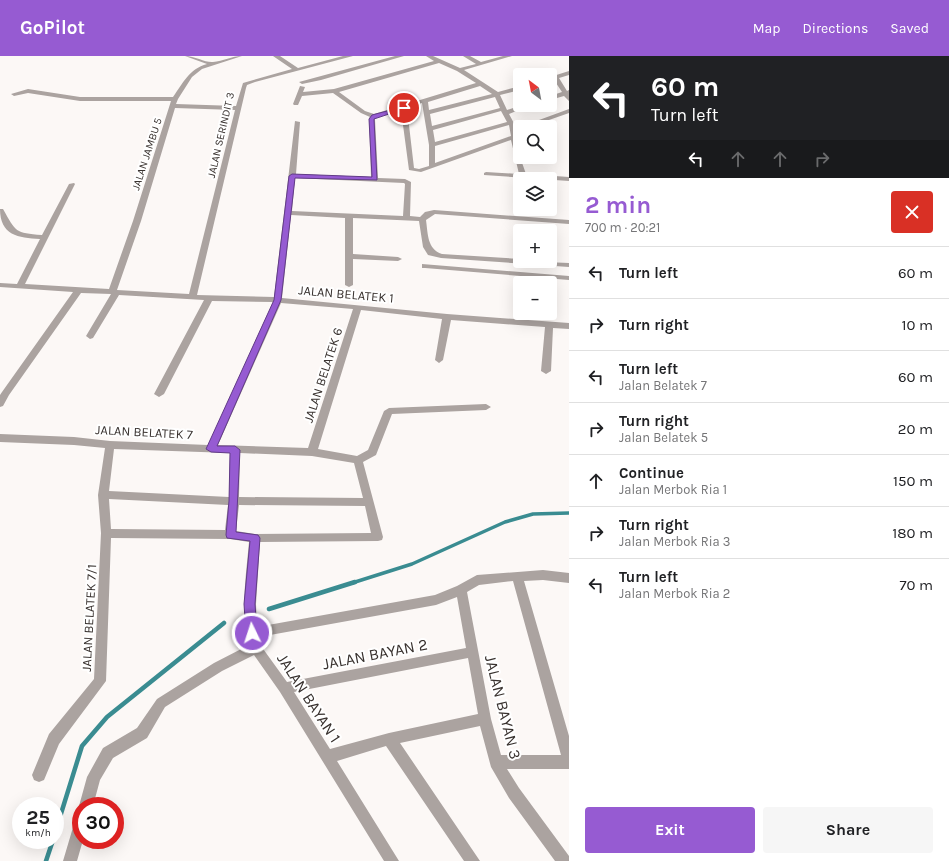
<!DOCTYPE html>
<meta charset="utf-8">
<style>
:root{--surface:#fff;--page:#f6f6f6;--text:#202124;--muted:#757577;--line:#e0e0e0;--accent:#965bd2}
body{margin:0;font-family:Karla,sans-serif;background:var(--page);color:var(--text);height:100vh;display:flex;flex-direction:column;font-size:15px;white-space:nowrap}
*{box-sizing:border-box;margin:0}
p{font-size:13px;color:var(--muted)}
.icon{flex:none;width:22px;height:22px;fill:none;stroke:currentColor;stroke-width:2;stroke-linecap:round;stroke-linejoin:round}
.map{position:relative;flex:1;overflow:hidden}
.drawer{display:flex;flex-direction:column;background:var(--surface);width:380px}
.drawer>*{flex:none}
.guide{background:#202124;color:#fff;overflow:hidden}
.needle{width:26px;rotate:328deg}
.tools{position:absolute;left:513px;top:12px;display:grid;gap:8px}
.tools a{display:grid;place-items:center;width:44px;height:44px;border-radius:4px;background:var(--surface);box-shadow:0 4px 16px #0002;font-size:20px}
.speed{position:absolute;left:12px;top:741px;display:flex;gap:8px;font-size:20px;font-weight:700;text-align:center}
.speed>*{display:grid;place-content:center;width:52px;height:52px;border-radius:50%;background:var(--surface);box-shadow:0 4px 16px #0002;line-height:1}
.speed small{font-size:10px;font-weight:400}
.speed .limit{border:6px solid #d22;background:#fff;color:#111}
.pin{position:absolute;display:grid;place-items:center;width:34px;height:34px;color:#fff;margin:-17px;border:2px solid #fff;border-radius:50%;box-shadow:0 1px 4px #0007}
.me{position:absolute;width:44px;margin:-22px;rotate:356deg;stroke-linejoin:round;filter:drop-shadow(0 0 3px #0008)}
.turn{display:flex;align-items:center;gap:14px;height:84px;padding:0 16px;font-size:18px}
.turn .icon{width:52px;height:52px;stroke-width:2.5}
.turn b{display:block;font-size:28px;line-height:34px}
.lanes{display:flex;align-items:center;height:38px;padding:0 16px;background:#0003;justify-content:center;gap:20px;direction:ltr}
.lanes .off{opacity:.35}
.round{display:grid;place-items:center;flex:none;width:42px;height:42px;border-radius:4px;background:var(--page)}
.summary{display:flex;align-items:center;justify-content:space-between;height:68px;padding:0 16px}
h1{font-size:24px;font-weight:700;line-height:30px;color:var(--accent)}
.primary-button{display:flex;gap:8px;margin-top:auto;padding:8px 16px}
.primary-button a{flex:1;height:46px;border-radius:4px;background:var(--accent);color:#fff;font-size:16px;font-weight:700;line-height:46px;text-align:center}
.primary-button a+a{background:var(--page);color:var(--text)}
ul{padding:0;list-style:none}
li{display:flex;align-items:center;gap:12px;height:52px;padding:0 16px;border-top:1px solid var(--line)}
li div{flex:1}
li b{display:block;font-size:15px}
li em{font-style:normal}
header{display:flex;align-items:center;gap:24px;box-sizing:border-box;height:56px;padding:0 20px;background:var(--accent);color:#fff}
header strong{font-size:19px}
nav{display:flex;gap:22px;margin-inline-start:auto;font-size:14px}
main{display:flex;flex:1;min-height:0}
.map>svg:first-child{display:block}
</style>
<header>
<strong>GoPilot</strong>
<nav><a>Map</a><a>Directions</a><a>Saved</a></nav>
</header>
<main>
<div class="map">
<svg width="569" height="805" viewBox="0 0 569 805">
<rect width="100%" height="100%" fill="#fcf8f6"/>
<g fill="none" stroke-linecap="round" stroke-linejoin="round">
<path stroke="#3a8c91" stroke-width="3.5" d="M352 527 412 508 505 466 533 458 569 457"/>
<path stroke="#3a8c91" stroke-width="4.5" d="M269 553 355 526
M55 777 82 690 107 661 224 567
M46 805 53 784"/>
<path fill="#aba3a0" fill-rule="evenodd" d="M185 0C195 0 206 7 213 6 223 5 232 0 242 0L202 13 192 21 178 43 176 48 236 50 243 27 292 13 273 0H280L298 12 343 0H353L255 26 247 29 246 32 197 239 274 241 295 65 300 66 296 118 371 121 369 63 370 61 361 57 333 37 302 40 298 49H294L293 48 300 30 305 31 303 36 334 33 434 5 426 0H433L460 12 476 8 463 0H470L481 6 503 0H512L464 14 498 36 520 30V34L500 39 507 54 522 49H531L509 58 516 71 520 101 526 118 569 121V125L484 119V117L486 116 519 118 511 84 421 116 409 114 401 54 376 61 375 63 378 122 405 123 411 126 410 160 420 161 425 156 434 154 569 164V168L435 158 426 164C428 178 427 193 442 198L520 203V205L569 207V211L441 202 428 199 423 191 419 165 353 162V198L398 201 402 203 398 205 353 203V229L349 231 345 229V162L291 159 282 242 447 258 569 267V273L553 272 551 315 546 318 541 315 545 271 451 264 443 304 439 307 435 304 442 263 361 254 318 393 357 400 368 394 384 355 389 352 486 348 491 351 486 354 392 358 376 399 363 406 383 481 382 484 378 485 260 486 256 548 257 571 435 539 457 530 477 519 543 514 569 517V527L543 524 524 525 569 680V713H507L519 732 569 800V805H555L509 742 491 711 480 670 400 687 480 805H464L386 690 337 705 399 805H384L280 636 254 599 222 615 165 651 147 682 113 702 100 724 93 750H81V755L79 750 87 721 103 692 137 672 157 643 214 607 249 589C240 556 246 520 249 486L230 483 111 482 106 625 59 688 44 724 39 726 34 724 32 719 49 678 94 623 101 477 98 439 105 392 74 389 0 386V378L74 381 110 385 208 389 273 246 212 245 164 338 159 341 154 338 204 244 119 239 93 282 90 283 86 280 111 238 81 237 9 339 3 350 0 351V339L2 336 73 236 0 231V227L17 228 40 183C18 182 0 179 0 153H3C16 176 15 177 42 179L69 128 74 127 75 128 25 228 109 233 133 165 171 45H80L28 37 14 40 11 38 28 33 80 41H173C183 27 189 13 207 8ZM439 7 457 15 476 27 374 58 365 55 339 36ZM480 30 492 38 429 54 428 46ZM495 41 500 52 432 70 430 58ZM422 47 429 89V110L419 113 414 112 407 52ZM175 52 235 54 189 238 117 234 141 165ZM501 55 507 66 435 86 433 74ZM509 69 511 80 435 107V90ZM295 122 404 127 405 128 403 160 292 155ZM281 247 353 253 308 392 218 389ZM114 393 230 397 229 441 109 435ZM240 397 312 400 354 407 363 442 239 441ZM109 443 228 449 225 474 111 473ZM239 449 365 450 371 477 255 478 236 475ZM513 525 561 699H501L491 663 467 536 479 529ZM457 541 466 592 287 626 261 590 259 581 436 549ZM468 602 478 658 389 677 330 693 294 636Z
M395 0H404L321 24 302 28 299 26Z
M569 15V19L559 22 567 35 569 34V45L564 40 550 44V40L562 36 554 24 550 25V21Z
M569 53V57L529 71H520Z
M422 208 569 220V224L425 212H422Z
M81 761V784H83L77 805H63L74 768 76 763Z"/>
</g>
<path fill="#965bd2" stroke="#623b88" d="M402 51 407 52 374 63 377 124 295 122 281 244 217 390H235L240 394 236 476 258 479 260 482 255 548 257 577 256 580 252 581 248 580 246 577 244 548 250 485 227 482 226 479 229 445 230 397 211 396 206 393 274 244 289 120 292 118 372 121 369 63 372 59Z"/>
<g text-anchor="middle" dominant-baseline="central" stroke-width="4" stroke-linejoin="round" paint-order="stroke">
<g font-size="11" fill="#39322f" stroke="#fff">
<text transform="translate(221 79) rotate(-77)">JALAN SERINDIT 3</text>
<text transform="translate(147 98) rotate(-72)">JALAN JAMBU 5</text>
</g>
<g font-size="13" fill="#39322f" stroke="#fff">
<text transform="translate(346 238) rotate(5)">JALAN BELATEK 1</text>
<text transform="translate(323 319) rotate(-72)">JALAN BELATEK 6</text>
<text transform="translate(144 376) rotate(3)">JALAN BELATEK 7</text>
<text transform="translate(89 562) rotate(-87)">JALAN BELATEK 7/1</text>
</g>
<g font-size="16" fill="#39322f" stroke="#fff">
<text transform="translate(375 598) rotate(-11)">JALAN BAYAN 2</text>
<text transform="translate(309 642) rotate(57)">JALAN BAYAN 1</text>
<text transform="translate(503 651) rotate(76)">JALAN BAYAN 3</text>
</g>
</g>
</svg>
<div class="tools">
<a><svg class="needle" viewBox="-14 -14 28 28"><path d="M0-13l5 13h-10z" fill="#e53935"/><path d="M0 13l5-13h-10z" fill="#757577"/></svg></a>
<a><svg class="icon" aria-label="search" viewBox="0 0 24 24"><circle cx="10" cy="10" r="6"/><path d="M15 15l6 6"/></svg></a>
<a><svg class="icon" aria-label="layers" viewBox="0 0 24 24"><path d="M12 4l9 5-9 5-9-5zM3 14l9 5 9-5"/></svg></a>
<a>+</a>
<a>−</a>
</div>
<div class="speed"><div>25<small>km/h</small></div><div class="limit">30</div></div>
<div class="pin" style="left:404px;top:52px;background:#d93025"><svg class="icon" aria-label="arrive" viewBox="0 0 24 24"><path d="M6 21V4h12l-3 4 3 4H6"/></svg></div>
<svg class="me" style="left:252px;top:577px" viewBox="-20 -20 40 40"><circle r="17" fill="#965bd2" stroke="#fff" stroke-width="3"/><path d="M0-11L8 9 0 5-8 9z" fill="#fff"/></svg>
</div>
<section class="drawer">
<div class="guide">
<div class="turn"><svg class="icon" aria-label="left" viewBox="0 0 24 24"><path d="M17 20v-9H6M10 6l-5 5 5 5"/></svg><div><b>60 m</b>Turn left</div></div>
<div class="lanes"><svg class="icon" aria-label="left" viewBox="0 0 24 24"><path d="M17 20v-9H6M10 6l-5 5 5 5"/></svg><svg class="icon off" aria-label="ahead" viewBox="0 0 24 24"><path d="M12 20V5M6 11l6-6 6 6"/></svg><svg class="icon off" aria-label="ahead" viewBox="0 0 24 24"><path d="M12 20V5M6 11l6-6 6 6"/></svg><svg class="icon off" aria-label="right" viewBox="0 0 24 24"><path d="M7 20v-9h11M14 6l5 5-5 5"/></svg></div>
</div>
<div class="summary"><div><h1>2 min</h1><p>700 m · 20:21</p></div><a class="round" style="background:#d93025;color:#fff"><svg class="icon" aria-label="close" viewBox="0 0 24 24"><path d="M6 6l12 12M18 6L6 18"/></svg></a></div>
<ul>
<li><svg class="icon" aria-label="left" viewBox="0 0 24 24"><path d="M17 20v-9H6M10 6l-5 5 5 5"/></svg><div><b>Turn left</b></div><em>60 m</em></li>
<li><svg class="icon" aria-label="right" viewBox="0 0 24 24"><path d="M7 20v-9h11M14 6l5 5-5 5"/></svg><div><b>Turn right</b></div><em>10 m</em></li>
<li><svg class="icon" aria-label="left" viewBox="0 0 24 24"><path d="M17 20v-9H6M10 6l-5 5 5 5"/></svg><div><b>Turn left</b><p>Jalan Belatek 7</p></div><em>60 m</em></li>
<li><svg class="icon" aria-label="right" viewBox="0 0 24 24"><path d="M7 20v-9h11M14 6l5 5-5 5"/></svg><div><b>Turn right</b><p>Jalan Belatek 5</p></div><em>20 m</em></li>
<li><svg class="icon" aria-label="ahead" viewBox="0 0 24 24"><path d="M12 20V5M6 11l6-6 6 6"/></svg><div><b>Continue</b><p>Jalan Merbok Ria 1</p></div><em>150 m</em></li>
<li><svg class="icon" aria-label="right" viewBox="0 0 24 24"><path d="M7 20v-9h11M14 6l5 5-5 5"/></svg><div><b>Turn right</b><p>Jalan Merbok Ria 3</p></div><em>180 m</em></li>
<li><svg class="icon" aria-label="left" viewBox="0 0 24 24"><path d="M17 20v-9H6M10 6l-5 5 5 5"/></svg><div><b>Turn left</b><p>Jalan Merbok Ria 2</p></div><em>70 m</em></li>
</ul>
<div class="primary-button"><a>Exit</a><a>Share</a></div>
</section>
</main>
